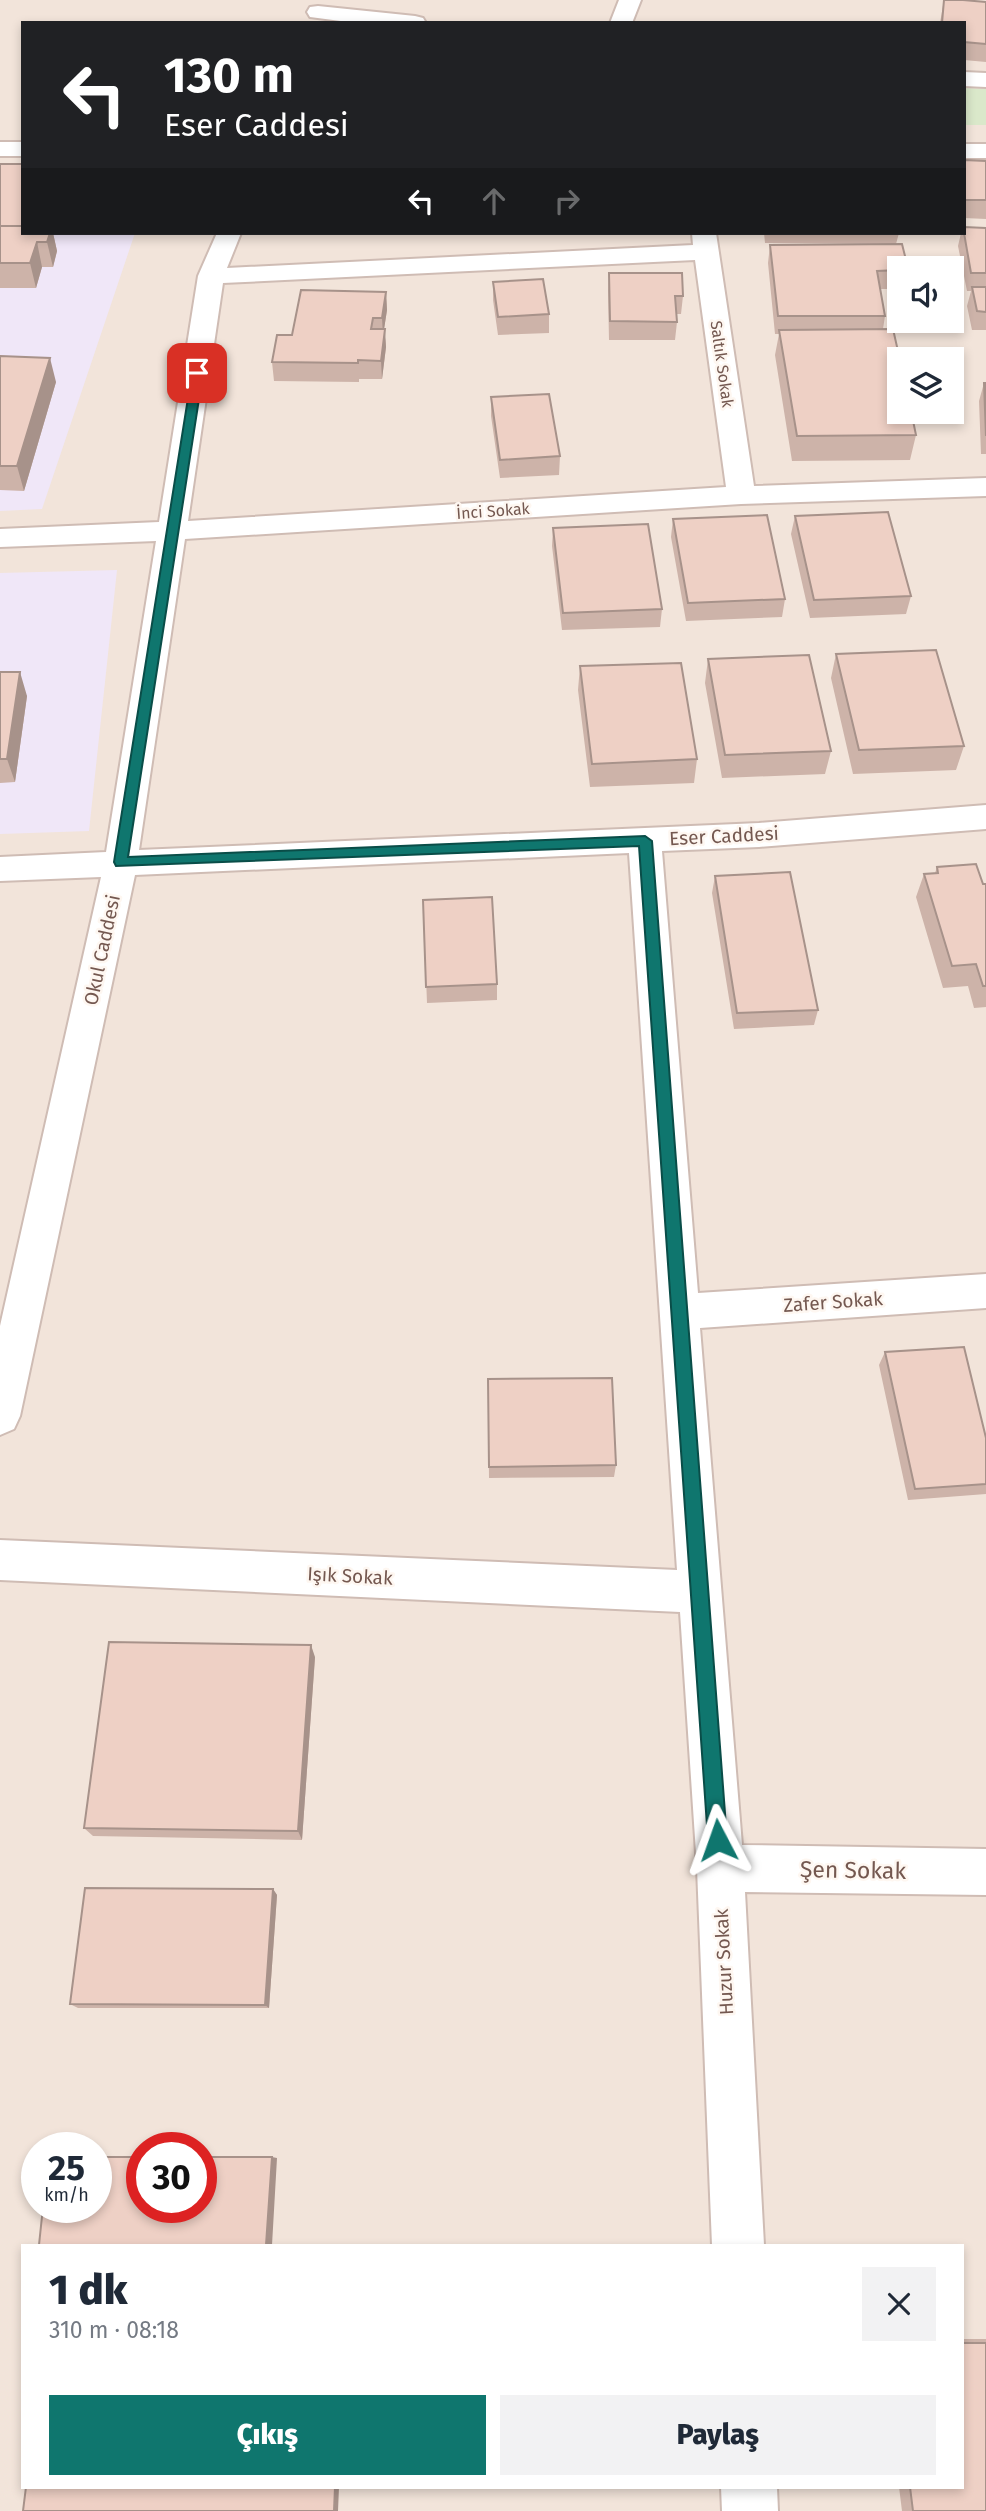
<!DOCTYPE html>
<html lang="tr">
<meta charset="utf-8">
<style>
:root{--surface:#fff;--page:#f2f2f3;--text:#1f2937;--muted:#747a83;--accent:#0f766e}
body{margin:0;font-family:"Fira Sans",sans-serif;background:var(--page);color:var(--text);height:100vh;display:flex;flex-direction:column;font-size:26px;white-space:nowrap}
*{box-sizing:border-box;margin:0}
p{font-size:23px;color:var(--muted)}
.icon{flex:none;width:38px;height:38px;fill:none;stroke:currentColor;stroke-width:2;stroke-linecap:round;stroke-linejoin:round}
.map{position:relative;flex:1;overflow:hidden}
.panel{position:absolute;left:21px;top:2244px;width:943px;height:245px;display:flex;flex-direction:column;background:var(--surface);border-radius:0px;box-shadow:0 4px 10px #0003}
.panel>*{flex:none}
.banner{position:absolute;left:21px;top:21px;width:945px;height:214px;border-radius:0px;box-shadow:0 4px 10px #0003;background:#202124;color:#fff;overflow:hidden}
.controls{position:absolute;left:887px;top:256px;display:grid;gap:14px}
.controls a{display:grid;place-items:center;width:77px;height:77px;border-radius:0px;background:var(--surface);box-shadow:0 4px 10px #0003;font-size:35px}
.speed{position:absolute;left:21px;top:2132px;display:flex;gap:14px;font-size:35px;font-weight:700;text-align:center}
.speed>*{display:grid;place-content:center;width:91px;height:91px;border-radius:50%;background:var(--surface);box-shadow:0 4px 10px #0003;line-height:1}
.speed small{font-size:18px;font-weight:400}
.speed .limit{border:10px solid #d22;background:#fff;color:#111}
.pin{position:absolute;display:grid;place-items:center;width:60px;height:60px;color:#fff;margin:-30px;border-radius:14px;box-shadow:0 4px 10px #0006}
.me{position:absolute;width:77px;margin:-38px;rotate:356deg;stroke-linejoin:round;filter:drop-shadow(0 0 5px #0008)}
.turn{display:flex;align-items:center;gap:24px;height:147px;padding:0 28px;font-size:32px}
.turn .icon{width:91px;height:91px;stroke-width:2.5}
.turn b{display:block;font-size:49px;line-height:60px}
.lanes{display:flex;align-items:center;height:66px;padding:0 28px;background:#0003;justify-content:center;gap:35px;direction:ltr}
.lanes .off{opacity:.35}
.round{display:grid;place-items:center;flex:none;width:74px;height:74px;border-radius:0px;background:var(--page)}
.overview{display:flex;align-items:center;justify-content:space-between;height:119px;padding:0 28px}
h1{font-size:42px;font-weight:800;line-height:52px}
.button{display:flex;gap:14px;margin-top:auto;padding:14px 28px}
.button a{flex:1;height:80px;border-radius:0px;background:var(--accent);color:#fff;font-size:28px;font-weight:800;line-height:80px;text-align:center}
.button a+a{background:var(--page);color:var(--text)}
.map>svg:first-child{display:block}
</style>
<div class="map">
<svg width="986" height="2511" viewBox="0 0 986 2511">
<rect width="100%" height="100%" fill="#fbf3eb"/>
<path fill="#f2e4da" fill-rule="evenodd" d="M0 0H986V2511H0ZM23 23H964V233H23ZM900 268H952V320H900ZM900 359H952V411H900ZM37 2147H96V2207H37ZM142 2147H201V2207H142ZM23 2245H962V2487H23Z"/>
<path fill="#f0e7f8" d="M0 167 23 233H135L42 509 0 511Z
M117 570 89 831 0 834V573Z"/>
<path fill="#dae8ca" d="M964 88 986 89V125H964Z"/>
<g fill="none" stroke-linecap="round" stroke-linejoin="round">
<defs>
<path id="street" d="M619 0H641L632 23H610Z
M318 6 415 16 423 18 426 23H356L310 17 307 12 310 7Z
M964 72 986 73V87L964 86Z
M0 142H23V156H0Z
M964 144H986V158H964Z
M217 233H241L227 268 693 245 692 233H716L754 486 986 478V496L741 504 185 539 139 850 759 823 986 805V829L759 847 662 851 698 1293 986 1274V1308L700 1328 742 1845 986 1849V1895L745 1892 764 2245H712L697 1868 680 1612 0 1580V1540L677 1570 629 853 135 875 20 1416 14 1429 0 1435V1326L101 877 0 881V857L106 852 156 541 0 547V529L159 522 198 276ZM695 260 726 487 188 521 223 283Z
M721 2487H777L778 2511H722Z"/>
</defs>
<use href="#street" stroke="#cfbcb4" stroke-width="4"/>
<use href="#street" fill="#fff" fill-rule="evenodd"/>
</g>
<path fill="#cdb3a9" d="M944 0 986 2V62L964 60V23H940Z
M964 160 986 161V219L964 218Z
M0 164 23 233H53L57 251 53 267H42L36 288H0Z
M986 228V330H972L967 306 971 291H967L958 246 961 233Z
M764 233H899L896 244 900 268V289H880L885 316 883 329 916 435 910 460 792 461 775 355 779 334H775L768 263 770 245 893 244 765 243Z
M609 273 683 296 681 314H676L677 322 675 340H609L608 291Z
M493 282 549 314V333L498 335 493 300Z
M386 292 387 310 384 329 386 347 382 379H359V382L274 381 272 362 292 335Z
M0 356 56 382 24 491 0 490Z
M984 383H986V454H981L979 401Z
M491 397 560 456 559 475 500 478 491 416Z
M795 516 911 596 906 614 810 618 791 534Z
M673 519 785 599 782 617 686 621 671 537Z
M553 528 662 609 660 627 562 630 552 546Z
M836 654 964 746 956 770 853 774 831 678Z
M708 659 831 751 825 774 722 778 705 683Z
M580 666 697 759 694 783 590 787 578 690Z
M0 672 27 696 15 782 0 783Z
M937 867 983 884H986V1007L974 1008 968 986 943 988 916 897 924 874 935 873Z
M715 876 818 1010 814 1025 734 1029 712 893Z
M423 900 497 984V1000L427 1003Z
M885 1352 986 1438V1494L908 1500 879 1365Z
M488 1379 616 1465 614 1477 489 1478Z
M315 1657 302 1840 93 1836 84 1828Z
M273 1889 277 1895 269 2008H78L70 2004Z
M962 2339H986V2511H902L899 2487H962Z"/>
<path fill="#a7928a" d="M50 233H53L57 251 53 267 47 242Z
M37 242 42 267 36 288 30 263Z
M386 292 387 310 383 336 382 318Z
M385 329 386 347 382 379 381 361Z
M50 358 56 382 24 491 17 466Z
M20 672 27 696 15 782 7 759Z
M311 1645 315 1657 302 1840 298 1831Z
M273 1889 277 1895 269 2008 265 2005Z
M272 2157 277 2158 272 2245H266Z
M335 2487H339L338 2511H334Z"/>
<path fill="#eed0c5" stroke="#a7928a" stroke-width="2" d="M944 0H963L986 2V44L964 42V23H942Z
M964 160 986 161V200H964Z
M0 164H23V226H0Z
M0 226H23V233H50L47 242H37L30 263H0Z
M964 227 986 228V273H971L964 233Z
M902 244 908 268H900V270L877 271 885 316H778L770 245Z
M609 273H682L683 296H675L677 322 610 321Z
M543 279 549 314 498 317 493 282Z
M972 287H986V312L977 311Z
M301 290 386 292 382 318H373L371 329H385L381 361 358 360V363L272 362 277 335H292Z
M893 329 900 360V411H911L916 435 797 436 779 330Z
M0 356 50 358 17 466H0Z
M984 383H986V436Z
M549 394 560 456 500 460 491 397Z
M888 512 911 596 814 600 795 516Z
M767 515 785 599 688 603 673 519Z
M648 524 662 609 563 613 553 528Z
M936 650 964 746 859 750 836 654Z
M809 655 831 751 725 755 708 659Z
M681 663 697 759 592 764 580 666Z
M0 672H20L7 759H0Z
M976 864 983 884H986V986H983L976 964 952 966 924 874 938 873 937 867Z
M790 872 818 1010 737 1013 715 876Z
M492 897 497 984 426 987 423 900Z
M964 1347 986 1438V1484L915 1489 885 1352Z
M612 1378 616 1465 489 1467 488 1379Z
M109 1642 311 1645 298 1831 84 1828Z
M85 1888 273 1889 265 2005 70 2004Z
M96 2157H142V2207H201V2157H272L266 2245H39L43 2207H96Z
M962 2343H986V2511H913L910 2487H962Z
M26 2487H335L334 2511H23Z"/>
<path fill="#0f766e" stroke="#0a4d48" stroke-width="2" d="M197 370 203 373 128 857 645 836 652 841 727 1840 725 1847 718 1850 711 1847 708 1840 639 846 116 866 114 862 192 373Z"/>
<g text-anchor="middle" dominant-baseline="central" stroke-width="5" stroke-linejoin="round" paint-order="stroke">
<g font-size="16" fill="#745850" stroke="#fef7f1">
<text transform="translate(722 364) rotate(82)">Saltık Sokak</text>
<text transform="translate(493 511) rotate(-4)">İnci Sokak</text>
</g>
<g font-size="19" fill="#745850" stroke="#fef7f1">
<text transform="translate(724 836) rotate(-3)">Eser Caddesi</text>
<text transform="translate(102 950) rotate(-78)">Okul Caddesi</text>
<text transform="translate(833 1302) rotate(-4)">Zafer Sokak</text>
<text transform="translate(350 1576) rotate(3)">Işık Sokak</text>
<text transform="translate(724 1962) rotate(-93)">Huzur Sokak</text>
</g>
<g font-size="23" fill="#745850" stroke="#fef7f1">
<text transform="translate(853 1870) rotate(1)">Şen Sokak</text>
</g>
</g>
</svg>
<div class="controls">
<a><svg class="icon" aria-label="sound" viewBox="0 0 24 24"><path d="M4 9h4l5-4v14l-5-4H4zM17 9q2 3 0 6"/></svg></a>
<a><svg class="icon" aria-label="layers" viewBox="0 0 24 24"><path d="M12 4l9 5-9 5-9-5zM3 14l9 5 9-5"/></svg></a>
</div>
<div class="speed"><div>25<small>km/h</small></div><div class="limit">30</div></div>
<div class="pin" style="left:197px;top:373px;background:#d93025"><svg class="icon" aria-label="arrive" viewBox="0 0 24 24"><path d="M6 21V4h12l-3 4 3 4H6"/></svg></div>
<svg class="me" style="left:718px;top:1840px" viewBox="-20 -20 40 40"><path d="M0-17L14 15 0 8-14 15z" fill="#0f766e" stroke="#fff" stroke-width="4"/></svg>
<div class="banner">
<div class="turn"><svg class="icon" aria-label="left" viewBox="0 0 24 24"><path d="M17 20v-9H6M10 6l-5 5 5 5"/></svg><div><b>130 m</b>Eser Caddesi</div></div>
<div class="lanes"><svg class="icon" aria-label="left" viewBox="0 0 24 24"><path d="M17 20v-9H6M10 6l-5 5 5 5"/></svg><svg class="icon off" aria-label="ahead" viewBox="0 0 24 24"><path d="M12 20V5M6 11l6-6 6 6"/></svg><svg class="icon off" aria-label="right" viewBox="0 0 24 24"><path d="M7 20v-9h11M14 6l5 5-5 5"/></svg></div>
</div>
<section class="panel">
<div class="overview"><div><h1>1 dk</h1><p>310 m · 08:18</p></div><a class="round"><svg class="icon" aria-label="close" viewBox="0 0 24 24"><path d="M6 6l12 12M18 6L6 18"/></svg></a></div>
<div class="button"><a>Çıkış</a><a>Paylaş</a></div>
</section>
</div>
